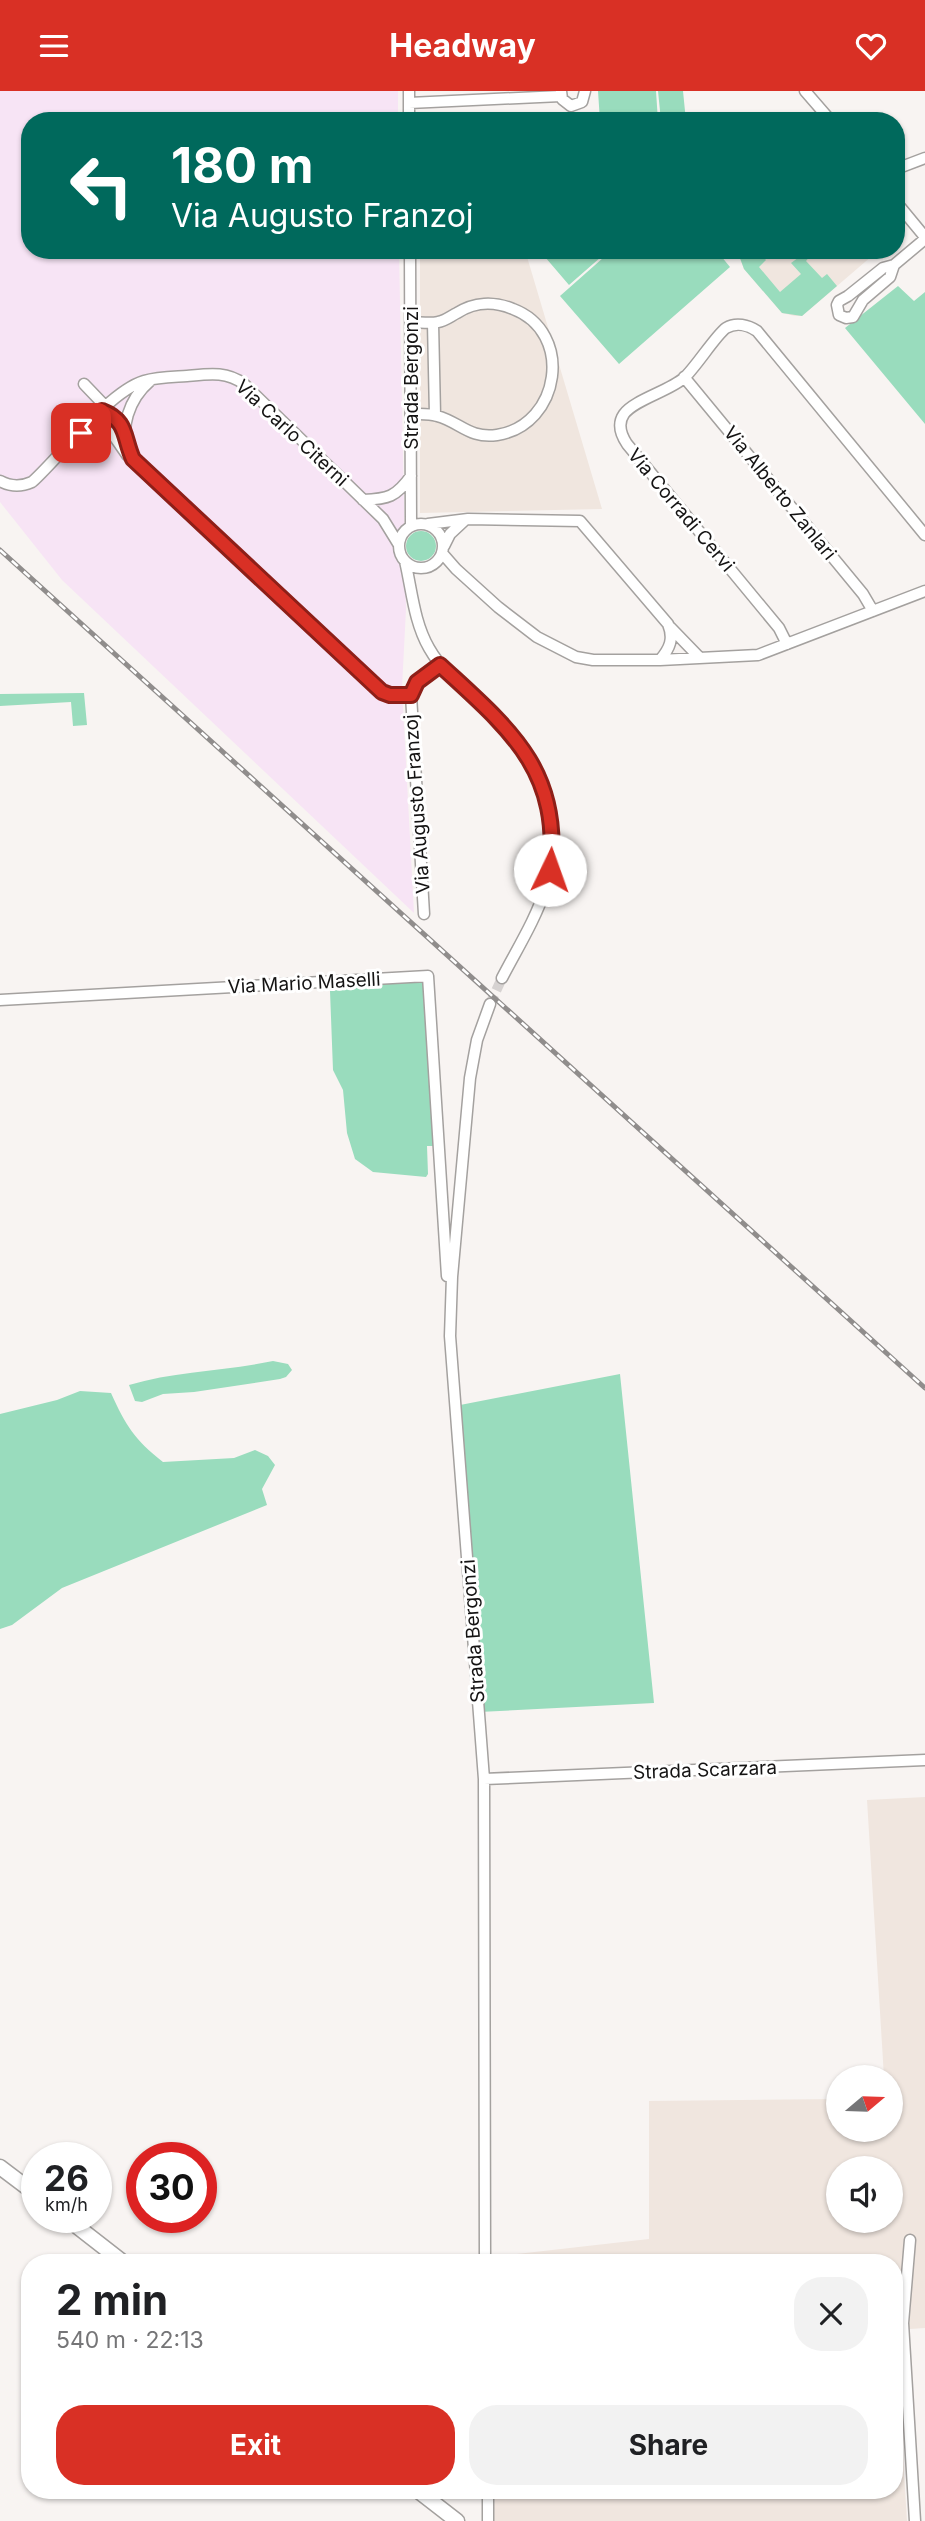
<!DOCTYPE html>
<meta charset="utf-8">
<style>
:root{--surface:#fff;--page:#f2f2f2;--text:#202124;--muted:#757577;--accent:#d93025}
body{margin:0;font-family:Inter,sans-serif;background:var(--page);color:var(--text);height:100vh;display:flex;flex-direction:column;font-size:26px;white-space:nowrap}
*{box-sizing:border-box;margin:0}
p{font-size:23px;color:var(--muted)}
.icon{flex:none;width:38px;height:38px;fill:none;stroke:currentColor;stroke-width:2;stroke-linecap:round;stroke-linejoin:round}
.map{position:relative;flex:1;overflow:hidden}
.panel{position:absolute;left:21px;top:2163px;width:882px;height:245px;display:flex;flex-direction:column;background:var(--surface);border-radius:28px;box-shadow:0 2px 5px #0004}
.panel>*{flex:none}
.top-card{position:absolute;left:21px;top:21px;width:884px;height:147px;border-radius:28px;box-shadow:0 2px 5px #0004;background:#00695c;color:#fff;overflow:hidden}
.needle{width:46px;rotate:71deg}
.buttons{position:absolute;left:826px;top:1974px;display:grid;gap:14px}
.buttons a{display:grid;place-items:center;width:77px;height:77px;border-radius:50%;background:var(--surface);box-shadow:0 2px 5px #0004;font-size:35px}
.speed{position:absolute;left:21px;top:2051px;display:flex;gap:14px;font-size:35px;font-weight:700;text-align:center}
.speed>*{display:grid;place-content:center;width:91px;height:91px;border-radius:50%;background:var(--surface);box-shadow:0 2px 5px #0004;line-height:1}
.speed small{font-size:18px;font-weight:400}
.speed .limit{border:10px solid #d22;background:#fff;color:#111}
.pin{position:absolute;display:grid;place-items:center;width:60px;height:60px;color:#fff;margin:-30px;border-radius:14px;box-shadow:0 4px 10px #0006}
.me{position:absolute;width:77px;margin:-38px;rotate:3deg;stroke-linejoin:round;filter:drop-shadow(0 0 5px #0008)}
.turn{display:flex;align-items:center;gap:24px;height:147px;padding:0 35px;font-size:32px}
.turn .icon{width:91px;height:91px;stroke-width:2.5}
.turn b{display:block;font-size:49px;line-height:60px}
.round{display:grid;place-items:center;flex:none;width:74px;height:74px;border-radius:28px;background:var(--page)}
.headline{display:flex;align-items:center;justify-content:space-between;height:119px;padding:0 35px}
h1{font-size:42px;font-weight:700;line-height:52px}
.button{display:flex;gap:14px;margin-top:auto;padding:14px 35px}
.button a{flex:1;height:80px;border-radius:28px;background:var(--accent);color:#fff;font-size:28px;font-weight:700;line-height:80px;text-align:center}
.button a+a{background:var(--page);color:var(--text)}
header{display:flex;justify-content:space-between;align-items:center;height:91px;padding:0 35px;background:var(--accent);color:#fff;font-size:32px;font-weight:700}
.map>svg:first-child{display:block}
</style>
<header><svg class="icon" aria-label="menu" viewBox="0 0 24 24"><path d="M4 6h16M4 12h16M4 18h16"/></svg>Headway<svg class="icon" aria-label="heart" viewBox="0 0 24 24"><path d="M12 20l-8-8c-3-5 5-10 8-4 3-6 11-1 8 4z"/></svg></header>
<div class="map">
<svg width="925" height="2430" viewBox="0 0 925 2430">
<rect width="100%" height="100%" fill="#f8f4f2"/>
<path fill="#f0e6df" fill-rule="evenodd" d="M420 159H525L602 418 420 422Z
M737 159H879L802 225H795L782 222 744 178Z
M925 1706V2237L895 2239 907 2430H493L495 2399H894V2172H498L499 2165 649 2148V2010L838 2008V2039H891V1986H884L867 1709ZM838 2077H891V2130H838Z"/>
<path fill="#f7e4f5" d="M0 0H398V30H30V159H399L406 518 402 597 414 822 62 489 0 411Z"/>
<path fill="#99dcbd" d="M598 0H656L658 30H600Z
M658 0H683L686 30H661Z
M539 159H609L569 194Z
M612 159H716L730 176 619 273 560 205Z
M737 159H757L766 169 759 176 780 201 801 183 791 172 806 161 811 164 806 170 822 187 827 183 837 195 802 225 782 222 744 178Z
M898 195 914 210 925 201V333L845 237Z
M406 455a15 15 0 1 1 30 0a15 15 0 1 1-30 0Z
M84 602 87 634 73 635 71 611 0 615V603Z
M425 889 434 1055H427L428 1083 426 1086 373 1081 355 1068 347 1042 343 999 333 979 330 900 333 893Z
M273 1270 288 1273 292 1279 286 1286 280 1288 194 1301 163 1303 142 1311 135 1310 129 1294C175 1280 226 1280 273 1270Z
M620 1283 654 1612 479 1621 455 1315Z
M80 1300 111 1302C126 1335 134 1348 163 1371L234 1367 255 1359 268 1365 275 1374 262 1398 267 1414 62 1497 12 1534 0 1538V1323L57 1309Z"/>
<g fill="none" stroke-linecap="round" stroke-linejoin="round">
<path stroke="#d6d2d1" stroke-width="10" stroke-dasharray="10 5" stroke-linecap="butt" d="M490 913 502 887"/>
<defs>
<path id="minor" d="M409 0V30
M561 0 562 8 571 15 582 11 585 0
M805 0 831 30
M409 12 561 5
M896 78 925 67
M896 111 925 146
M410 159 411 434
M894 174 890 186 863 209 853 226 846 227 839 224 837 214 839 210 848 205 883 177 894 174 925 148
M433 232 435 324
M684 286 863 503 873 520
M84 293 106 316
M102 320 107 335 127 364 374 595 390 604H411
M102 320 117 327 124 340
M411 323C419 323 429 322 437 325 460 331 469 348 497 344 561 334 574 241 513 218 494 210 474 211 457 222 451 225 445 230 438 231 430 233 420 231 411 231
M131 363C117 339 130 307 150 290
M0 390C11 396 21 396 32 391 62 364 108 301 144 290 158 286 173 286 187 285 209 283 226 280 244 293L383 428 399 454
M363 409C388 408 396 406 411 385
M399 455a22 22 0 1 1 44 0a22 22 0 1 1-44 0Z
M428 433 468 428 580 430 668 533C674 548 670 557 660 569
M444 455 450 443 465 429
M442 462 456 478 498 516 537 546 576 566 593 569H660L758 564 925 500
M405 470C412 500 414 531 429 557 448 591 485 612 510 641 546 683 561 743 546 796 536 828 517 858 502 887
M670 536 700 567
M787 553 779 537 627 353C621 344 617 333 624 323 634 309 669 300 684 287 696 276 716 244 726 237 736 231 748 234 757 240L925 444
M424 823 411 604 417 591 440 574
M0 909 428 885 447 1185
M484 1688 925 1669
M910 2149 903 2232 915 2430
M485 2172 484 1688 450 1245 452 1186 470 987 477 949 490 913
M488 2399V2430"/>
<path id="major" d="M0 2076 37 2104
M65 2126 124 2172
M417 2399 457 2430"/>
</defs>
<use href="#minor" stroke="#a4a19f" stroke-width="13"/>
<use href="#major" stroke="#a4a19f" stroke-width="17"/>
<use href="#minor" stroke="#fff" stroke-width="10"/>
<use href="#major" stroke="#fff" stroke-width="14"/>
<defs>
<path id="rail" d="M0 459 925 1297"/>
</defs>
<use href="#rail" stroke="#908d8c" stroke-width="5"/>
<use href="#rail" stroke="#fff" stroke-width="2.5" stroke-dasharray="8" stroke-linecap="butt"/>
</g>
<g fill="none" stroke-linecap="round" stroke-linejoin="round">
<defs>
<path id="route" d="M81 342 102 320C128 330 123 346 133 368L382 601 390 604H411L417 591 440 574C507 636 562 678 550 779"/>
</defs>
<use href="#route" stroke="#8d1f18" stroke-width="18"/>
<use href="#route" stroke="#d93025" stroke-width="12"/>
</g>
<g text-anchor="middle" dominant-baseline="central" stroke-width="6" stroke-linejoin="round" paint-order="stroke">
<g font-size="19" fill="#141313" stroke="#fff">
<text transform="translate(411 287) rotate(-90)">Strada Bergonzi</text>
<text transform="translate(292 342) rotate(43)">Via Carlo Citerni</text>
<text transform="translate(780 402) rotate(51)">Via Alberto Zanlari</text>
<text transform="translate(681 419) rotate(50)">Via Corradi Cervi</text>
<text transform="translate(417 713) rotate(-94)">Via Augusto Franzoj</text>
<text transform="translate(304 892) rotate(-3)">Via Mario Maselli</text>
<text transform="translate(473 1540) rotate(-94)">Strada Bergonzi</text>
<text transform="translate(705 1679) rotate(-2)">Strada Scarzara</text>
</g>
</g>
</svg>
<div class="buttons">
<a><svg class="needle" viewBox="-14 -14 28 28"><path d="M0-13l5 13h-10z" fill="#e53935"/><path d="M0 13l5-13h-10z" fill="#757577"/></svg></a>
<a><svg class="icon" aria-label="sound" viewBox="0 0 24 24"><path d="M4 9h4l5-4v14l-5-4H4zM17 9q2 3 0 6"/></svg></a>
</div>
<div class="speed"><div>26<small>km/h</small></div><div class="limit">30</div></div>
<div class="pin" style="left:81px;top:342px;background:#d93025"><svg class="icon" aria-label="arrive" viewBox="0 0 24 24"><path d="M6 21V4h12l-3 4 3 4H6"/></svg></div>
<svg class="me" style="left:550px;top:779px" viewBox="-20 -20 40 40"><circle r="19" fill="#fff"/><path d="M0-13L10 11 0 6-10 11z" fill="#d93025"/></svg>
<div class="top-card">
<div class="turn"><svg class="icon" aria-label="left" viewBox="0 0 24 24"><path d="M17 20v-9H6M10 6l-5 5 5 5"/></svg><div><b>180 m</b>Via Augusto Franzoj</div></div>
</div>
<section class="panel">
<div class="headline"><div><h1>2 min</h1><p>540 m · 22:13</p></div><a class="round"><svg class="icon" aria-label="close" viewBox="0 0 24 24"><path d="M6 6l12 12M18 6L6 18"/></svg></a></div>
<div class="button"><a>Exit</a><a>Share</a></div>
</section>
</div>
